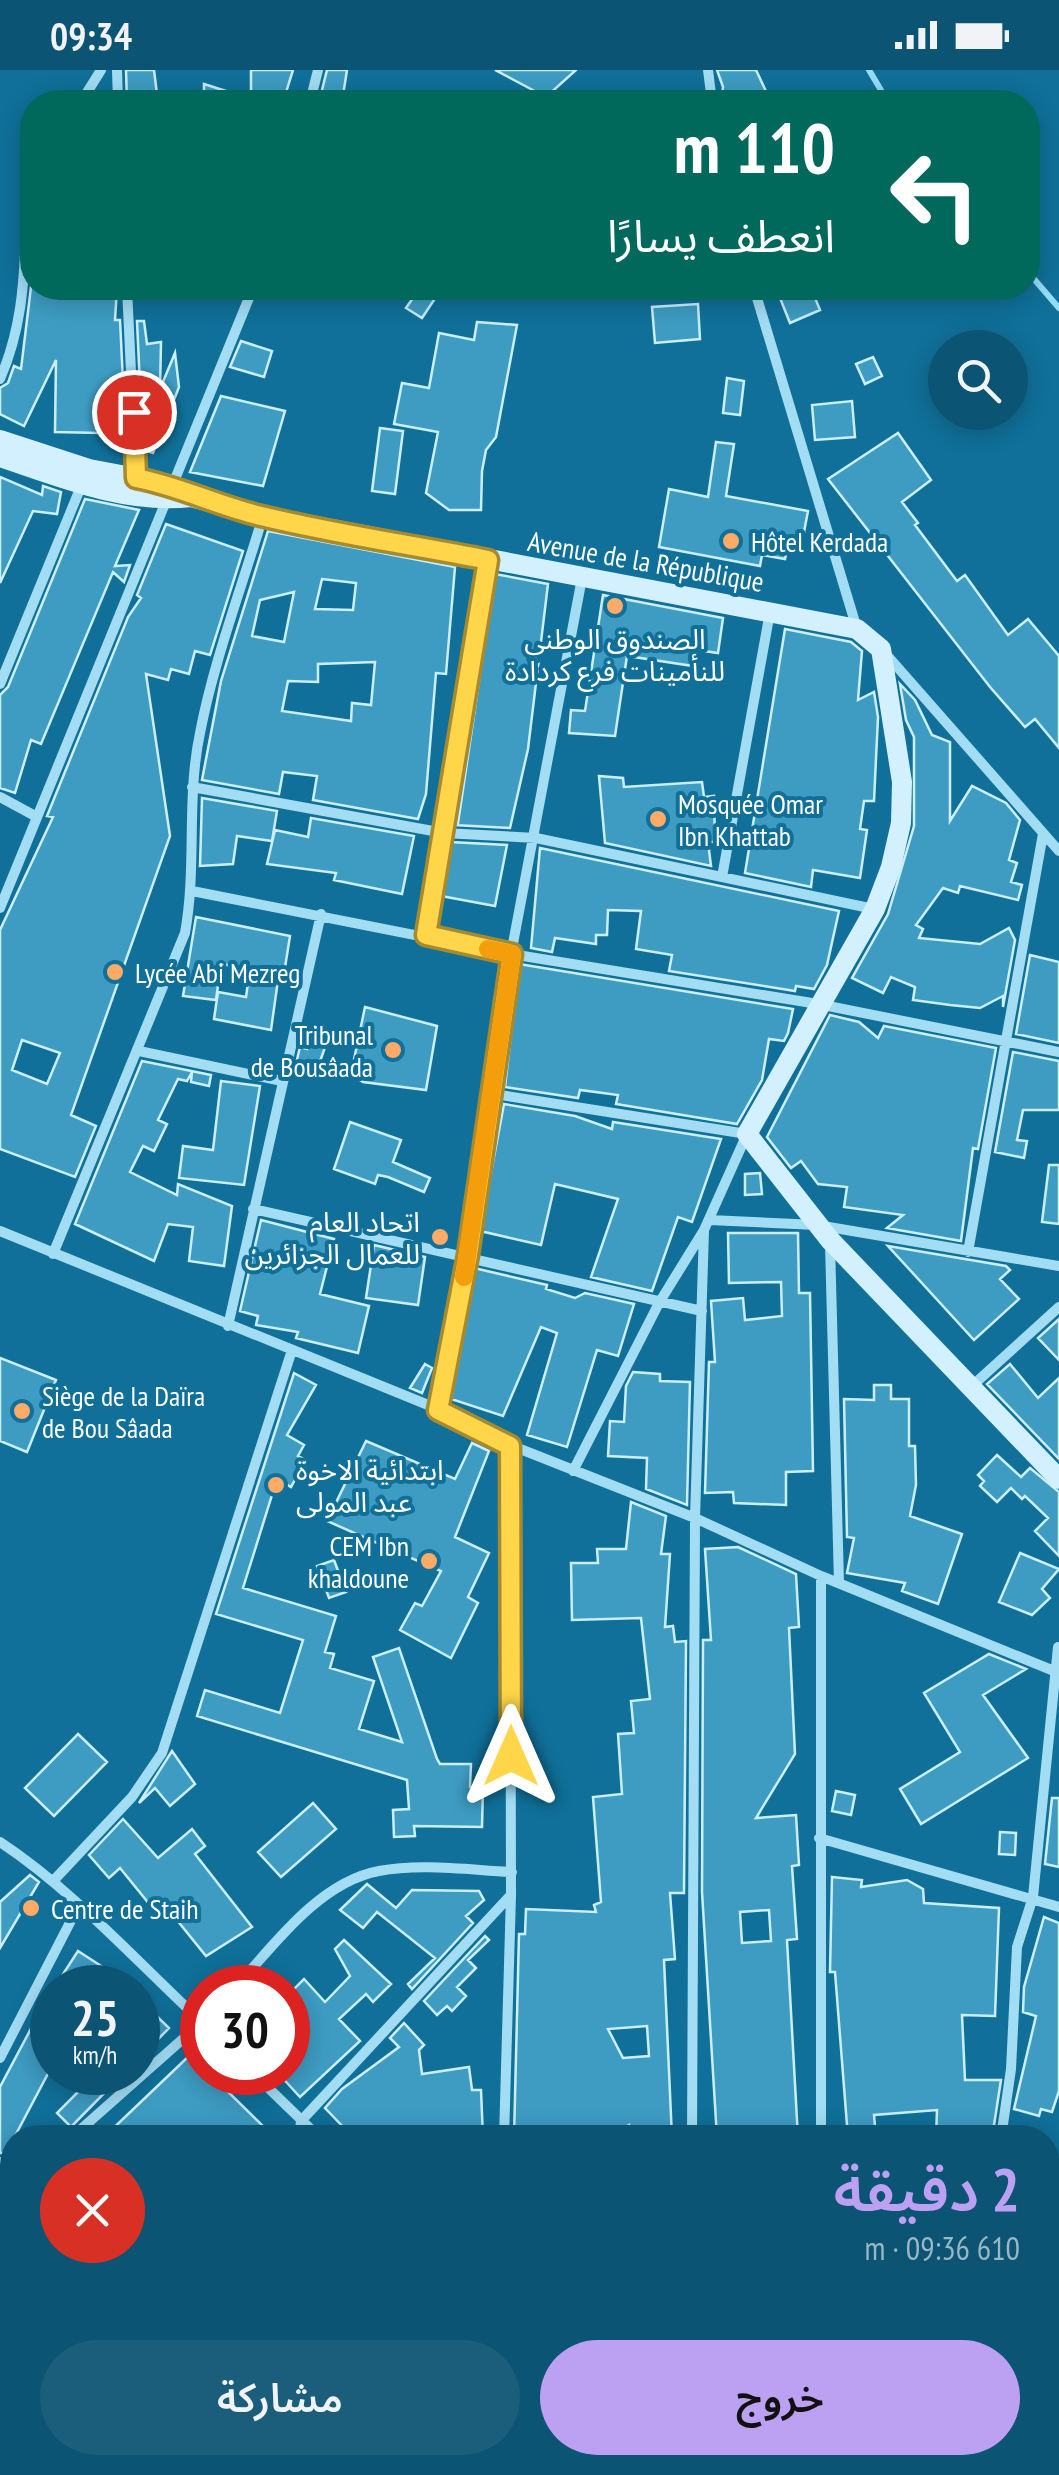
<!DOCTYPE html>
<html lang="ar">
<meta charset="utf-8">
<style>
:root{--surface:#0c5473;--page:#1a5e7b;--text:#f1f3f6;--muted:#9ab7c4;--accent:#bca0f2}
body{margin:0;font-family:"PT Sans Narrow","Noto Sans Arabic",sans-serif;background:var(--page);color:var(--text);direction:rtl;height:100vh;display:flex;flex-direction:column;font-size:38px;white-space:nowrap}
*{box-sizing:border-box;margin:0}
p{font-size:32px;color:var(--muted)}
.icon{flex:none;width:55px;height:55px;fill:none;stroke:currentColor;stroke-width:2;stroke-linecap:round;stroke-linejoin:round}
.map{position:relative;flex:1;overflow:hidden;direction:ltr}
.drawer{position:absolute;left:0px;top:2055px;width:1060px;height:350px;display:flex;flex-direction:column;background:var(--surface);border-radius:40px 40px 0 0;box-shadow:0 5px 25px #0003;direction:rtl}
.drawer>*{flex:none}
.banner{position:absolute;left:20px;top:20px;width:1020px;height:210px;border-radius:40px;box-shadow:0 5px 25px #0003;direction:rtl;background:#00695c;color:#fff;overflow:hidden}
.fabs{position:absolute;left:928px;top:260px;display:grid;gap:20px}
.fabs a{display:grid;place-items:center;width:100px;height:100px;border-radius:50%;background:var(--surface);box-shadow:0 5px 25px #0003;font-size:50px}
.speed{position:absolute;left:30px;top:1895px;display:flex;gap:20px;font-size:50px;font-weight:700;text-align:center}
.speed>*{display:grid;place-content:center;width:130px;height:130px;border-radius:50%;background:var(--surface);box-shadow:0 5px 25px #0003;line-height:1}
.speed small{font-size:25px;font-weight:400}
.speed .limit{border:15px solid #d22;background:#fff;color:#111}
.pin{position:absolute;display:grid;place-items:center;width:85px;height:85px;color:#fff;margin:-42px;border:5px solid #fff;border-radius:50%;box-shadow:0 2px 10px #0007}
.me{position:absolute;width:110px;margin:-55px;rotate:0deg;stroke-linejoin:round;filter:drop-shadow(0 0 8px #0008)}
.turn{display:flex;align-items:center;gap:35px;height:210px;padding:0 40px;font-size:45px}
.turn .icon{width:130px;height:130px;stroke-width:2.5}
.turn b{display:block;font-size:70px;line-height:85px}
.round{display:grid;place-items:center;flex:none;width:105px;height:105px;border-radius:52px;background:var(--page)}
.headline{display:flex;align-items:center;justify-content:space-between;height:170px;padding:0 40px}
h1{font-size:60px;font-weight:600;line-height:75px;color:var(--accent)}
.action{display:flex;gap:20px;margin-top:auto;padding:20px 40px}
.action a{flex:1;height:115px;border-radius:60px;background:var(--accent);color:#111;font-size:40px;font-weight:600;line-height:115px;text-align:center}
.action a+a{background:var(--page);color:var(--text)}
.status{display:flex;justify-content:space-between;align-items:center;height:70px;padding:0 50px;background:var(--surface);direction:ltr}
.status svg{height:28px;fill:currentColor}
.map>svg:first-child{display:block}
</style>
<div class="status"><b>09:34</b><svg viewBox="0 0 49 12"><path d="M0 12V9h3v3zM5 12V6h3v6zM10 12V3h3v9zM15 12V0h3v12zM26 1h20v11H26zM47 4h2v5h-2z"/></svg></div>
<div class="map">
<svg width="1059" height="2405" viewBox="0 0 1059 2405">
<rect width="100%" height="100%" fill="#107099"/>
<g fill="none" stroke-linecap="round" stroke-linejoin="round">
<path stroke="#94ddf8" stroke-width="6" d="M869 0 888 32
M1028 202 1059 238"/>
</g>
<path fill="#3e9cc3" stroke="#cbeffe" stroke-width="2.5" fill-rule="evenodd" d="M126 0H154L158 32H127Z
M251 0H293L283 32H204V14L251 29Z
M327 0H347L342 32H319Z
M495 0H576L546 27Z
M717 0H756L771 32H721L723 17Z
M31 217 117 218 115 250H120L125 353H100V363L55 362 56 290 24 356 0 344V318L8 313 14 296 21 299Z
M420 218 436 227 422 248 406 238Z
M776 218H811L820 240 790 253Z
M698 234 700 269 655 273 652 237Z
M137 251H144L147 274 161 272 160 319 175 283 179 317 153 383 143 380Z
M477 252 517 255 496 367 486 380 482 401 481 440H449L426 423 438 362 394 354 402 313 429 318 439 263 474 270Z
M241 271 272 281 264 307 230 297Z
M873 287 882 306 865 314 856 294Z
M727 308 744 311 740 345 723 343Z
M221 326 285 341 263 416 190 402Z
M852 331 855 367 815 370 812 335Z
M380 358 403 361 395 424 372 421Z
M898 363 931 410 902 432 918 453 915 455 957 511 965 505 1008 565 1028 549 1059 586V678L1035 649 1025 657 990 617 828 409Z
M716 372 734 374 726 426 808 441 800 483 787 480 785 489 762 485 760 496 659 477 669 419 708 427Z
M0 407 42 425 43 416 61 422 57 444 33 441 0 513Z
M85 429 139 440 115 496 130 495 124 512 113 502 41 674 31 670 15 723 0 718V625L8 617Z
M166 454 243 481 210 585 195 581 189 604 171 599 168 610 146 604 170 766 71 1045 96 1056 75 1107 0 1079V860L53 747 47 746 128 547 141 528 137 525ZM22 970 60 983 47 1014 12 1000Z
M268 461 455 497 446 604 436 603 426 724 418 749 313 730 317 706 283 702 279 724 202 710 221 611ZM322 509 356 513 353 540 315 539ZM294 522 284 572 252 566 260 530ZM375 592 371 635 352 633 351 651 282 641 288 611 318 612V594Z
M495 504 548 514 528 679 510 758 453 755 458 753Z
M603 525 723 548 718 583 696 580 693 596 627 586 615 666 569 663 571 640 585 641Z
M785 559 851 572 862 581 858 630 874 622 878 647 874 731H864L860 759 867 760 860 808 813 800 811 817 745 803Z
M900 614 915 630 932 665 950 672V751L972 716 1006 733 1020 750 1009 790 1017 793 1011 812 1022 815 1018 830 960 816 958 823 943 818 916 855 923 859 919 868 980 874 1009 858 1015 870 1003 937V926L980 938 950 935 913 930 915 917 891 907 883 923 852 908 888 844 914 756V667L906 650Z
M599 706 623 708 624 717 702 712 704 727 714 726 715 772H708L711 796 605 773Z
M202 728 277 741 272 771 237 766 233 794 200 796Z
M311 748 414 766 402 824 334 810 336 803 267 794 275 760 308 767Z
M450 772 507 775 495 836 441 826Z
M540 778 839 841 827 895 814 919 796 916 795 921 669 901 672 885 636 879 641 841 608 840 607 865H596V874L555 868 552 882 531 878Z
M196 847 290 866 284 904 279 903 271 960 214 949 218 922 246 927 250 899 221 894 216 930 183 926Z
M1030 885 1059 892V973L1016 964Z
M519 894 793 939 788 963 784 971 769 969 762 1010 737 1054 616 1034 618 1025 580 1020 578 1028 505 1017Z
M365 937 437 956 426 1020 363 1012 351 1004Z
M830 945 859 952 878 968 884 956 996 978 978 1079 973 1078 961 1171 887 1158 903 1145 844 1137 847 1117 818 1114 801 1091 791 1098 767 1067Z
M315 957 330 963 316 1003 295 998 300 977 307 979Z
M1013 982 1059 991V1040H1023L1017 1070 1027 1071 1024 1088 995 1082Z
M142 991 211 1005 209 1016 191 1012 192 1002 187 1011 178 1009 158 1050 167 1054 154 1081 143 1076 130 1102 177 1125 178 1114 232 1136 224 1196 189 1191 193 1157 168 1154 154 1191 75 1154Z
M221 1011 260 1016 244 1115 179 1108 183 1076 213 1080Z
M504 1034 575 1046 612 1059 613 1052 721 1069 692 1152 678 1147 652 1221 591 1207 618 1129 555 1114 541 1175 480 1161Z
M350 1052 401 1070 393 1092 430 1108 424 1122 388 1107 378 1105 375 1114 334 1099Z
M1049 1095H1059V1154L1042 1152Z
M760 1103 762 1124 745 1125V1104Z
M261 1150 334 1169 320 1224 369 1236 358 1283 296 1268 298 1262 256 1255 258 1246 240 1241Z
M728 1163H798L799 1223H810L813 1401 786 1402V1435L734 1433 733 1422 705 1423 709 1292H715L711 1231 743 1228 745 1250 782 1246 781 1212 729 1213Z
M374 1175 425 1187 418 1235 366 1228Z
M888 1176 1006 1196 1010 1200 1000 1209 1019 1229 974 1270Z
M474 1198 547 1215 546 1219 575 1228 585 1223 634 1234 618 1286 597 1280 567 1377 527 1365 557 1263 541 1257 503 1346 451 1329Z
M1059 1249V1290L1038 1268Z
M0 1288 56 1310 27 1382 0 1371Z
M425 1294 432 1298 422 1323 410 1318Z
M1010 1294 1038 1328 1059 1308V1389L987 1314Z
M633 1302 660 1304V1311L690 1312 687 1435 646 1419 647 1388 608 1386 610 1351 624 1352 626 1316Z
M294 1303 316 1315 287 1365 304 1375 298 1386 306 1390 291 1417 277 1409 243 1518 336 1546 325 1582 334 1584 330 1598 374 1611 359 1659 402 1672 373 1587 399 1578 437 1689 440 1694H471L470 1717H483L482 1757 414 1756 415 1766 394 1767 393 1740 409 1739 407 1710 197 1646 205 1620 280 1643 303 1570 216 1544Z
M874 1315H891V1329H909V1376H915L916 1415 910 1446 962 1464 938 1534 902 1521 905 1513 847 1503 854 1468 847 1467 844 1329 874 1330Z
M366 1371 455 1409 472 1373 489 1381 455 1467 489 1483 468 1527 478 1533 451 1588 400 1560 415 1533 422 1536 441 1501 327 1451Z
M997 1385 1021 1407 1030 1398 1059 1422V1486L1035 1461 1048 1448 1025 1426 1022 1429 1011 1418 997 1432 980 1416 984 1411 978 1405Z
M631 1432 666 1446 661 1484H670L665 1557 673 1556 675 1572 686 1571 684 1823H670L675 1889 664 1890 672 2068H630L629 2055 606 2068H514L519 1864H525L526 1839 596 1842 594 1835 601 1832 593 1727 622 1724 618 1664 634 1663 631 1631 650 1629 641 1548 572 1550 571 1493H598L597 1479H626ZM647 1956 649 1986 623 1988 608 1959Z
M738 1477 796 1504 799 1557 789 1558 795 1684 756 1748 796 1745 799 1795 792 1796 797 1869 787 1870 798 2068H717L702 1822 703 1570H711L705 1479ZM769 1840 771 1871 742 1873 740 1842Z
M1020 1483 1059 1499 1042 1519 1050 1528 1032 1545 999 1532Z
M334 1490 346 1522 329 1528 317 1496Z
M989 1584 1026 1599 983 1625 1028 1688 921 1754 900 1719 960 1682 924 1623Z
M78 1664 107 1692 54 1746 25 1718Z
M172 1681 195 1714 170 1736 155 1718 139 1733Z
M836 1721 855 1725 851 1745 832 1741Z
M1052 1728H1059V1797L1045 1794Z
M313 1733 336 1759 281 1807 258 1782Z
M123 1749 158 1788 192 1759 205 1776 195 1784 252 1857 206 1886 168 1839 159 1846 120 1798 109 1808 89 1785Z
M1000 1762 1016 1763 1015 1785 999 1784Z
M30 1805 39 1812 0 1878V1832Z
M832 1807 862 1810 861 1817 907 1810 923 1819 924 1833 999 1838 995 1946 962 1945 965 2010H1001L992 2068H936L937 2040 874 2045 876 2067 848 2068 835 1902H830Z
M367 1814 396 1838 412 1820 479 1821 484 1830 466 1846 473 1853 412 1919 408 1914 435 1888 377 1842 363 1858 340 1840Z
M1044 1847 1059 1853V2021L1052 2042 1041 2039 1039 2046 1014 2039 1036 1946 1023 1942 1024 1917Z
M485 1866 489 1870 468 1890 476 1898 457 1917 466 1926 452 1941 447 1936 437 1945 424 1931Z
M344 1870 391 1914 373 1932 366 1924 339 1949 360 1971 300 2027 277 2002H288V1925L304 1909 325 1932 350 1906 335 1879Z
M78 1881 135 1918H54Z
M52 1919V1996L6 2083H0V2017Z
M138 1928 169 1958 138 1990Z
M404 1953 424 1975 419 1980 422 2004 469 1997 472 2020H481L483 2068H362L361 2061 348 2062 325 2038 342 2019 399 1977 390 1968Z
M190 1985 202 2002H208L275 2068H103Z
M79 2002H125L71 2057 57 2043 84 2016Z"/>
<g fill="none" stroke-linecap="round" stroke-linejoin="round">
<path stroke="#a2ddf4" stroke-width="10" d="M117 0 118 32
M708 0 712 32
M81 32 101 0
M310 32 318 0
M127 218 136 407
M754 218 857 559
M0 309C21 261 24 215 26 163 27 141 22 113 32 94
M885 583 1059 781
M0 614 82 414
M192 717 444 763 536 768 874 839
M0 727 37 747
M722 807 770 542
M192 821 511 884 818 934 1059 982
M0 838 253 218
M426 865 488 490
M139 981 282 1011
M494 1024 747 1064 704 1160 695 1448 692 2068
M253 1139 702 1241
M710 1150 817 1155 1059 1196
M0 1161 438 1339 510 1375 695 1448 821 1506 1054 1601
M830 1174 839 1513
M968 1182 1043 764
M53 1184 185 863C197 797 186 729 200 663 214 590 242 517 263 446
M228 1256 321 844
M972 1316 1059 1237
M438 1339 468 1185 511 884 582 508
M573 1401 659 1233 704 1160
M819 1768 1059 1837
M0 1772C74 1821 136 1891 202 1952
M55 1809 132 1727 162 1683 292 1280
M235 1918C273 1876 319 1812 379 1801 421 1793 469 1800 512 1802
M0 1988 78 1837
M252 2002 320 2068
M71 2068 202 1952
M299 2068 301 2051 510 1826
M504 2068 511 1825 510 1375
M821 2068V1506
M1001 2068 1011 1999 1017 1877 1033 1827 1058 1577
M0 2287H12
M658 2392 664 2405
M487 2405 488 2392
M870 2405 874 2392"/>
<path stroke="#d2f0fd" stroke-width="20" d="M0 370 89 399 169 414 191 427C127 435 60 407 0 387
M191 427 263 446 857 559 881 579 902 712 901 753 891 797 875 839 747 1064 830 1170 1059 1409
M0 2097H12
M1048 2147 1059 2109
M161 2405 168 2392
M965 2405 969 2392"/>
</g>
<g fill="none" stroke-linecap="round" stroke-linejoin="round">
<defs>
<path id="route" d="M134 342 136 408C179 416 218 436 261 446 335 464 412 475 488 490L426 865 512 884 468 1185 438 1340 510 1376 511 1686"/>
</defs>
<use href="#route" stroke="#a68a30" stroke-width="25"/>
<use href="#route" stroke="#ffd54a" stroke-width="18"/>
<path stroke="#f59e0b" stroke-width="18" d="M464 1207 512 884 488 879"/>
</g>
<g fill="#fa6" stroke="#107099" stroke-width="4">
<circle cx="731" cy="471" r="10"/>
<circle cx="615" cy="536" r="10"/>
<circle cx="658" cy="749" r="10"/>
<circle cx="115" cy="902" r="10"/>
<circle cx="393" cy="980" r="10"/>
<circle cx="440" cy="1167" r="10"/>
<circle cx="22" cy="1341" r="10"/>
<circle cx="276" cy="1415" r="10"/>
<circle cx="429" cy="1491" r="10"/>
<circle cx="31" cy="1838" r="10"/>
</g>
<g text-anchor="middle" dominant-baseline="central" stroke-width="8" stroke-linejoin="round" paint-order="stroke">
<g font-size="28" fill="#fff" stroke="#107099" text-anchor="start">
<text x="751" y="471">Hôtel Kerdada</text>
<text x="615" y="568" text-anchor="middle">الصندوق الوطني<tspan x="615" dy="32">للنأمينات فرع كردادة</tspan></text>
<text x="678" y="733">Mosquée Omar<tspan x="678" dy="32">Ibn Khattab</tspan></text>
<text x="135" y="902">Lycée Abi Mezreg</text>
<text x="373" y="964" text-anchor="end">Tribunal<tspan x="373" dy="32">de Bousâada</tspan></text>
<text x="420" y="1151" text-anchor="end">اتحاد العام<tspan x="420" dy="32">للعمال الجزائرين</tspan></text>
<text x="42" y="1325">Siège de la Daïra<tspan x="42" dy="32">de Bou Sâada</tspan></text>
<text x="296" y="1399">ابتدائية الاخوة<tspan x="296" dy="32">عبد المولى</tspan></text>
<text x="409" y="1475" text-anchor="end">CEM Ibn<tspan x="409" dy="32">khaldoune</tspan></text>
<text x="51" y="1838">Centre de Staih</text>
</g>
<g font-size="28" fill="#fff" stroke="#107099">
<text transform="translate(646 491) rotate(10)">Avenue de la République</text>
</g>
</g>
</svg>
<div class="fabs">
<a><svg class="icon" aria-label="search" viewBox="0 0 24 24"><circle cx="10" cy="10" r="6"/><path d="M15 15l6 6"/></svg></a>
</div>
<div class="speed"><div>25<small>km/h</small></div><div class="limit">30</div></div>
<div class="pin" style="left:134px;top:342px;background:#d93025"><svg class="icon" aria-label="arrive" viewBox="0 0 24 24"><path d="M6 21V4h12l-3 4 3 4H6"/></svg></div>
<svg class="me" style="left:511px;top:1686px" viewBox="-20 -20 40 40"><path d="M0-17L14 15 0 8-14 15z" fill="#ffd54a" stroke="#fff" stroke-width="4"/></svg>
<div class="banner">
<div class="turn"><svg class="icon" aria-label="left" viewBox="0 0 24 24"><path d="M17 20v-9H6M10 6l-5 5 5 5"/></svg><div><b>110 m</b>انعطف يسارًا</div></div>
</div>
<section class="drawer">
<div class="headline"><div><h1>2 دقيقة</h1><p>610 m · 09:36</p></div><a class="round" style="background:#d93025;color:#fff"><svg class="icon" aria-label="close" viewBox="0 0 24 24"><path d="M6 6l12 12M18 6L6 18"/></svg></a></div>
<div class="action"><a>خروج</a><a>مشاركة</a></div>
</section>
</div>
